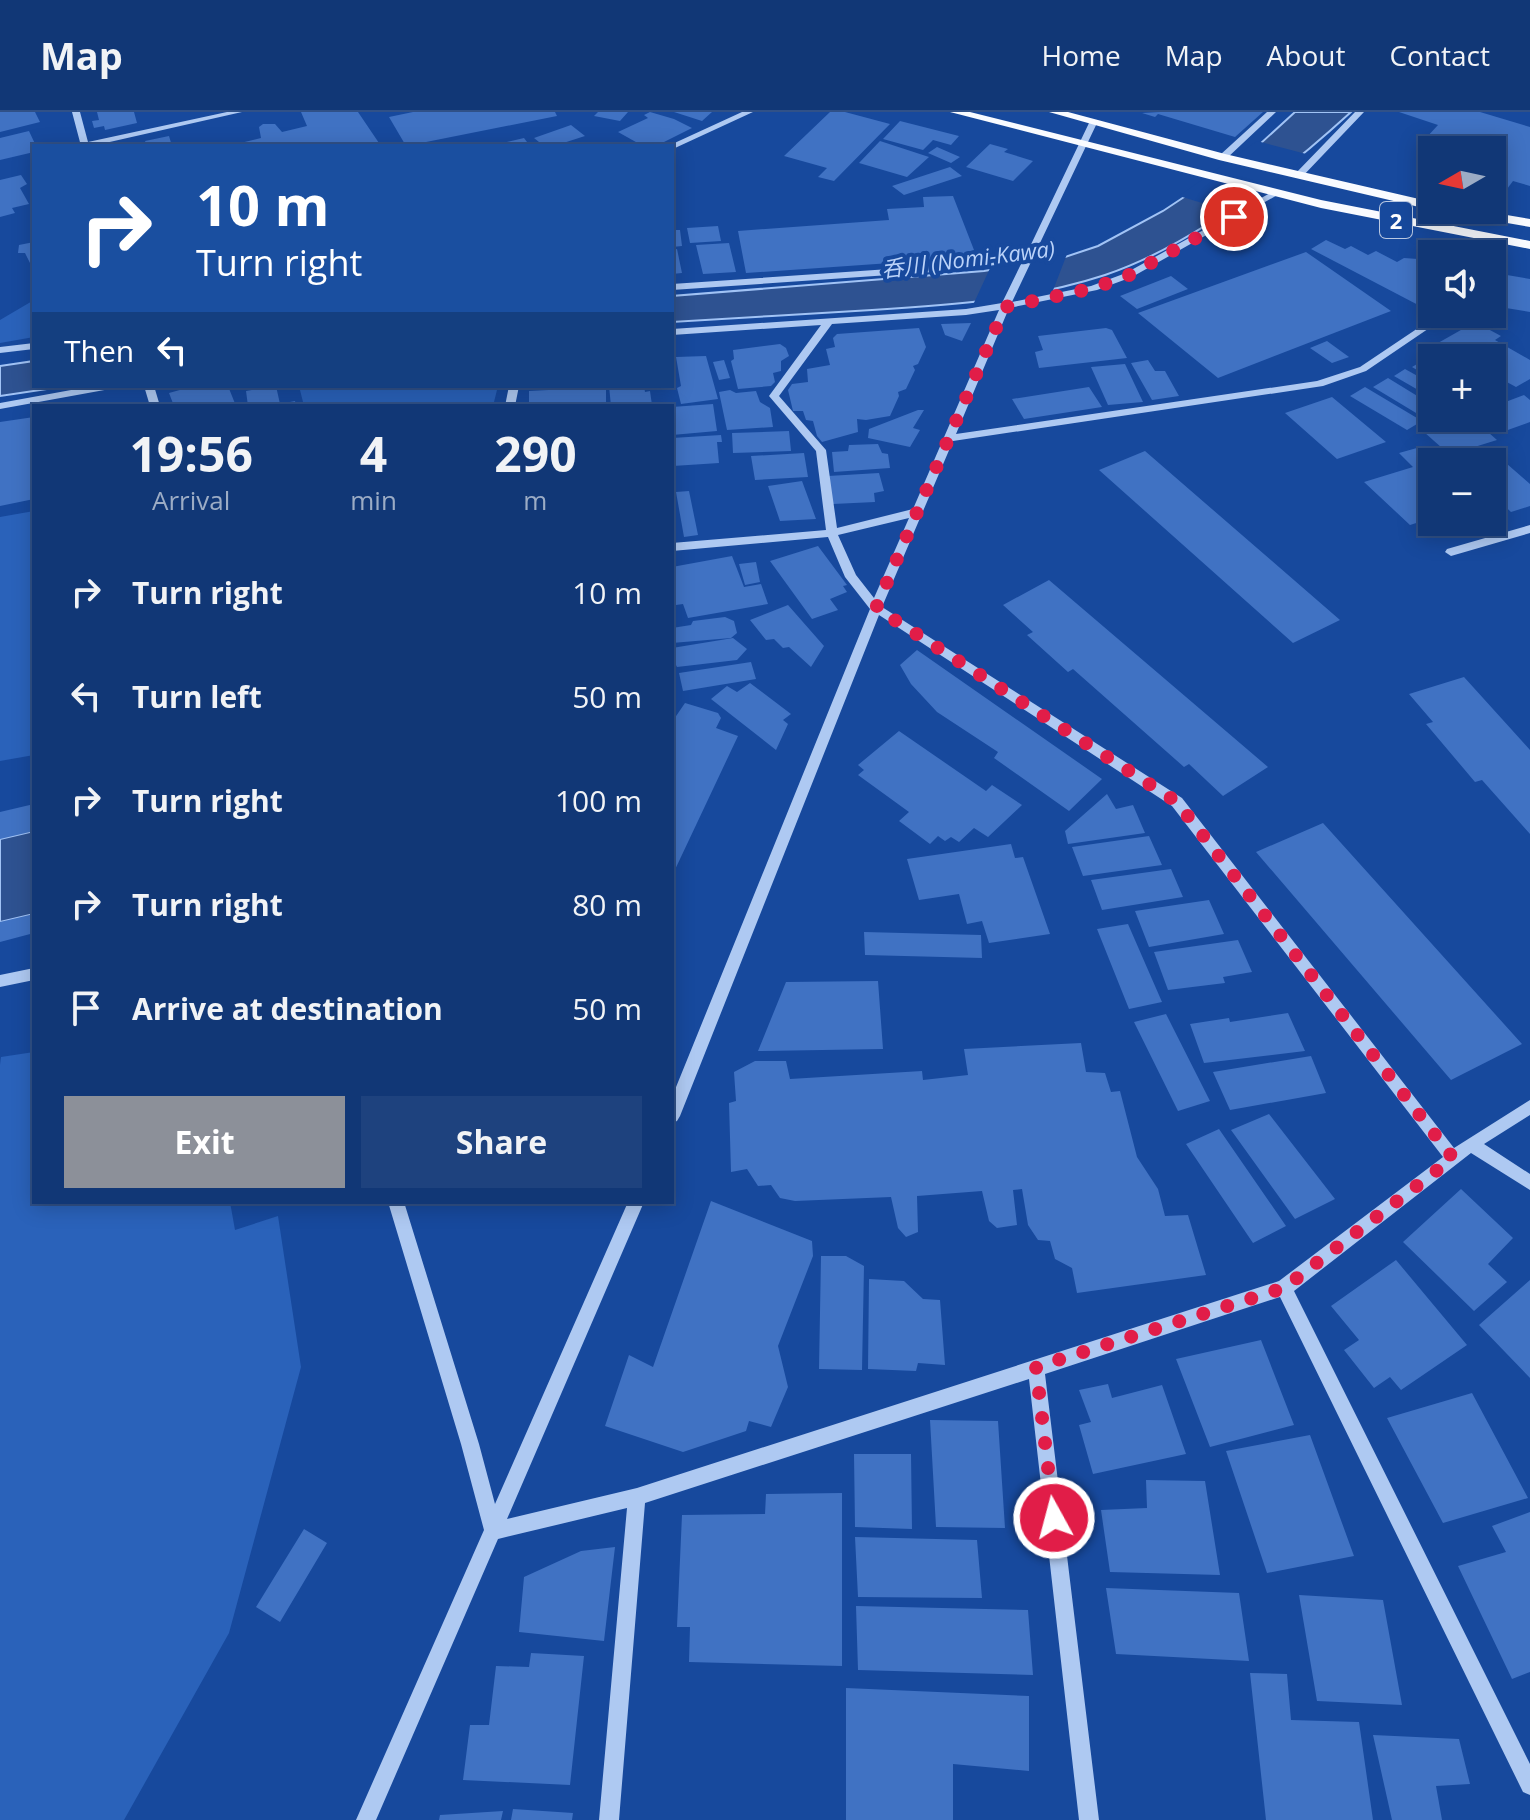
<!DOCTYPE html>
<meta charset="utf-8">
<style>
:root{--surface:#113776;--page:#1e427e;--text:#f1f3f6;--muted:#9cacc5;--line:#305188;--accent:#8c9099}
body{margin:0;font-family:"Open Sans","Noto Sans JP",sans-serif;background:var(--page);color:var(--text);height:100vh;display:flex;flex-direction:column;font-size:30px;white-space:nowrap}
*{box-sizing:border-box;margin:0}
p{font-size:26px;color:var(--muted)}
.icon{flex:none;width:44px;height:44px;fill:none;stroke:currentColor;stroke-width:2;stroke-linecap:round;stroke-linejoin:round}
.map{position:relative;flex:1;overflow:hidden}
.sheet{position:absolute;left:32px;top:292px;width:642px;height:800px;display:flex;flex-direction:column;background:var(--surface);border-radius:0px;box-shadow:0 4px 20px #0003,0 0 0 2px var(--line)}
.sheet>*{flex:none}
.guide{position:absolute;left:32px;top:32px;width:642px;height:244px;border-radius:0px;box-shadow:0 4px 20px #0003,0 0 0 2px var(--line);background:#1a4fa0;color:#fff;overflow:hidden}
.needle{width:52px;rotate:261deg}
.fabs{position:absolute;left:1418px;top:24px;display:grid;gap:16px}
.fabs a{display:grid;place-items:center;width:88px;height:88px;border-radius:0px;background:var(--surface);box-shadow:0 4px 20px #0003,0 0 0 2px var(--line);font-size:40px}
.pin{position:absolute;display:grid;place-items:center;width:68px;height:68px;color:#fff;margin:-34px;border:4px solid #fff;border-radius:50%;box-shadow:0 2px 8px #0007}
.me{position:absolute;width:88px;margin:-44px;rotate:353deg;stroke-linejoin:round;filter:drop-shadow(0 0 6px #0008)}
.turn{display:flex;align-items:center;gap:28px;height:168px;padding:0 32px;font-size:36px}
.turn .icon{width:104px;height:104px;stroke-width:2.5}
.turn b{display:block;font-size:56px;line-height:68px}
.then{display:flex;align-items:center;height:76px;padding:0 32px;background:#0003;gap:16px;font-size:30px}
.eta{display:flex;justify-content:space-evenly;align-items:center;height:136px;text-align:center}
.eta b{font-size:48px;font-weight:700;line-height:56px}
.action{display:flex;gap:16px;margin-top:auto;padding:16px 32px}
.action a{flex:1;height:92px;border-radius:0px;background:var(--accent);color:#fff;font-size:32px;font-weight:700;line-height:92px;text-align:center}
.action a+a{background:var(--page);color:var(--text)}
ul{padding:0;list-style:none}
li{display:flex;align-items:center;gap:24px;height:104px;padding:0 32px}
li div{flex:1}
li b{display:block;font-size:30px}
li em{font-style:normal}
header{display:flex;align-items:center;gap:48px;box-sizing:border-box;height:112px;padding:0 40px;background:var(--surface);border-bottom:2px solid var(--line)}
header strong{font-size:38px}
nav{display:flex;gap:44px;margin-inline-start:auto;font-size:28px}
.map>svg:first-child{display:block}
</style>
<header>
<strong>Map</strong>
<nav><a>Home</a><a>Map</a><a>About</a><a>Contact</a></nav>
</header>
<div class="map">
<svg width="1530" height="1708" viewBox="0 0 1530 1708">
<rect width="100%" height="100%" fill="#17499d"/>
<path fill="#2a62ba" d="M34 188V225L0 231V208Z
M299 274H498L493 294H304Z
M34 399V643L0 649V405Z
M34 940V1090H230L235 1118 278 1104 301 1255 229 1521 124 1708H0V953L1 945Z"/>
<path fill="#2e5291" stroke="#a1c3f5" stroke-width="2" d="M1295 0H1351C1282 63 1194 133 1105 163 1029 188 951 193 872 198 805 202 739 206 672 210V184L984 159 1062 146 1098 134 1163 99 1249 42Z
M34 249V274H67L0 284V254Z
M34 719V802L0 810V727Z"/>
<path fill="#17499d" d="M1257 29 1310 43 1232 100 1179 84Z
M1067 142 1052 181 973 193 991 154Z"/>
<path fill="#4072c3" d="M0 0H35L40 10 0 20Z
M97 0H134L137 11 105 18 104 14 94 16 92 9 99 8Z
M301 0H358L381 34H228L261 26 259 15 263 12H275L282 20 307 14Z
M413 0H555L557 4 406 34 389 5Z
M598 0H628L620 9 594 4Z
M650 0 674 7 692 16 656 34H643L618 20 648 6 644 3Z
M674 0H712L702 9Z
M830 0H845L890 12 834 69 818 65 827 56 784 44Z
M1160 0H1263L1235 25 1158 2 1155 5 1142 1Z
M1399 0H1480L1530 15V74L1513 69 1507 77 1492 72V38H1464L1426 26 1438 13Z
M900 9 959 24 951 33 933 28 923 38 883 27Z
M571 13 585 24 554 34H544L534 26Z
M29 19 36 34 34 40 0 48V26Z
M169 24 172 34H147L145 29Z
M524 26 530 34H494V33Z
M880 29 929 45 907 65 859 51Z
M990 32 1008 37 1004 40 1033 49 1013 69 966 55Z
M937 35 960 45 951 51 928 41Z
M950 55 962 64 904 83 892 74Z
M21 63 27 72 20 76 29 92 12 96 15 101 0 105V68Z
M953 84 974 138 962 146 746 161 738 119 889 108 887 97 924 95 923 85Z
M718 114 721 129 690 131 687 116Z
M672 118H680L682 134 672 135Z
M1326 128 1345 137 1351 134 1368 143 1376 139 1397 150 1404 146 1418 147 1432 154V189L1422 195 1311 137Z
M34 130V157H33L25 141H18L19 133Z
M729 131 736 160 703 162 696 133Z
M677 137 682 161 672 162V138Z
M1306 140 1391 199 1218 266 1138 201Z
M1507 163 1530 167V200L1506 196Z
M1171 164 1188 177 1137 197 1120 184Z
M1475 210 1501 224 1495 228 1530 248V267L1516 275 1492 262V246H1464L1438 231Z
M971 211 962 229 945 223 941 212Z
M919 216 926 235 918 252 913 254 915 258 906 277 898 280 899 284 890 304 866 308 857 307 858 320 822 330 817 324 813 309 806 308 803 299H793L788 278 792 272 808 270 807 257 830 253 826 237 835 235 833 226 837 222Z
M1106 216 1112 218 1127 246 1039 256 1035 240 1043 238 1038 224Z
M1327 229 1349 245 1332 251 1310 236Z
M780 232 786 236 789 244 781 249V259L773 261 775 270 771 274 738 277 731 249 734 247 733 238Z
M1436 241 1445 246H1432V267L1412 255Z
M706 244 718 287 681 292 677 276 681 274 676 245Z
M724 248 730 266 719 268 713 250Z
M1148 248 1155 259H1165L1179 284 1152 288 1131 251Z
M1125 252 1143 290 1108 293 1091 255Z
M1405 257 1432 272V286L1394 264Z
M1388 266 1432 293V306H1437L1431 310 1373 275Z
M194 274H228L236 294H174L169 281Z
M276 274 280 292 295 289 296 294H248L246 279Z
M609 274H644L645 280 650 279 652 293 611 294Z
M606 275V294H529V279Z
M1089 275 1102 295 1024 307 1012 287Z
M1365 275 1422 309 1407 318 1350 284Z
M730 278 736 281 756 279 760 290 770 296 773 315 727 318 719 280Z
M1524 283 1530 288V310L1505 319 1488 306H1492V295Z
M1332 285 1386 330 1337 347 1285 301Z
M713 292 717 319 672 323V295Z
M918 298H924L913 316 920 318 910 335 868 326 869 317Z
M34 305V387L0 394V310Z
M1472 306 1497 328 1455 341 1448 335 1442 336 1424 320Z
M789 319 791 339 733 341 732 321Z
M721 323 722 330H717L719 351 673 354 672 326Z
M878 332 882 341 888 342 890 356 834 360 832 340 848 339 849 333Z
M1424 334 1442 350H1432V406L1410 413 1364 370 1413 355 1399 341Z
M1491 338 1530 372V394L1511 400 1492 382V350H1453Z
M1145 339 1340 508 1293 531 1099 358Z
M804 341 808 365 755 368 751 344Z
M879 361 884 379 874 381 875 390 833 392 828 364Z
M802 369 816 407 780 409 768 374Z
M689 379 698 423 684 425 676 380Z
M818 434 847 473 843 474 847 480 830 487 838 498 812 507 770 449Z
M732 444 744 475 761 472 768 492 688 506 683 492 676 493 672 479V455Z
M756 450 760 470 745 473 739 452Z
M1049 468 1268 655 1223 684 1189 652 1184 655 1073 557 1068 560 1027 523 1033 520 1003 493Z
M788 493 824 534 811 555 789 535 783 536 774 527 766 528 750 508Z
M725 505 734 509 737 521 731 526 672 531V516L691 513 693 509Z
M733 526 747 537 737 548 677 555 672 545V536Z
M917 538 1102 667 1069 699 994 646 998 640 937 600 911 572 900 553Z
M751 550 756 567 683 579 679 561Z
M1464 565 1530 638V722L1482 668 1475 670 1426 612 1433 610 1409 582Z
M750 571 791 602 783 608 788 612 776 638 711 587 727 574 737 580Z
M685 591 718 601 721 606 716 616 738 624 672 764V610Z
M899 619 986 679 992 673 1022 693 988 725 974 716 959 730 951 725 945 729 938 724 930 732 899 709 909 700 858 663 864 658 858 653Z
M1107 682 1116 697 1133 693 1145 721 1068 732 1065 719Z
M34 692V719L0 727V700Z
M1323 711 1522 932 1451 968 1256 740Z
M1149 724 1162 753 1083 764 1072 735Z
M1011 732 1015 746 1023 745 1050 822 989 831 982 809 967 812 959 782 919 788 907 747Z
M1171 757 1183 785 1102 798 1091 768Z
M1209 788 1224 822 1149 835 1135 799Z
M34 802V821L0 830V810Z
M1128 812 1162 890 1129 897 1097 817Z
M864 820 981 823 982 846 865 843Z
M1238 828 1252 860 1223 865 1225 871 1168 878 1154 840Z
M878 869 883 937 758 939 786 870Z
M1288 901 1305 939 1204 951 1190 912 1229 906 1230 910Z
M1166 902 1210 989 1178 999 1134 910Z
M1081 931 1086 960 1105 961 1111 980 1120 979 1137 1045 1158 1077 1165 1104 1188 1103 1206 1163 1077 1181 1072 1156 1055 1147 1050 1129 1038 1128 1028 1113 1022 1077 1013 1078 1017 1113 997 1116 989 1109 982 1079 917 1084 918 1120 906 1125 898 1116 891 1085 795 1089 780 1086 771 1073 758 1074 747 1057 731 1060 729 991 736 989 734 960 755 949H786L790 967 922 959 923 968 968 963 964 937Z
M1311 944 1326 981 1230 998 1213 960Z
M1269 1002 1335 1087 1295 1107 1231 1018Z
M1219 1017 1286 1114 1253 1131 1186 1032Z
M1461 1077 1513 1126 1488 1152 1507 1170 1474 1199 1403 1130Z
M711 1089 812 1129 813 1144 778 1234 788 1275 771 1315 749 1309 746 1319 683 1340 605 1314 629 1243 653 1255Z
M821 1144H846L864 1154 862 1258 819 1257Z
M1396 1148 1467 1233 1401 1278 1390 1265 1374 1276 1344 1238 1359 1228 1331 1194Z
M869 1167 904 1169 923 1187 940 1188 945 1253 918 1251 916 1259 868 1257Z
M1530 1168V1266L1479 1213Z
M1261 1228 1294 1313 1210 1335 1176 1247Z
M1108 1272 1112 1286 1162 1273 1186 1342 1093 1362 1079 1313 1091 1310 1079 1278Z
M1472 1281 1528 1386 1443 1411 1387 1306Z
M930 1308 998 1309 1005 1416 936 1415Z
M1310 1323 1354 1444 1267 1461 1226 1339Z
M854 1342H911L912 1417 855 1415Z
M1146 1368 1205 1369 1220 1463 1110 1460 1101 1398 1147 1396Z
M842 1381V1554L689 1550 690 1515H677L682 1403 765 1402 766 1382Z
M1530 1400V1560L1512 1567 1458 1454 1506 1440 1492 1414Z
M304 1417 327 1431 280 1510 256 1495Z
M855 1425 977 1428 982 1486 858 1485Z
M615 1435 604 1529 519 1520 524 1465 581 1439Z
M1106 1476 1239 1481 1249 1549 1116 1542Z
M1299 1483 1383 1488 1402 1593 1317 1589Z
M856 1494 1028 1498 1033 1563 858 1558Z
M531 1541 584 1544 570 1673 463 1668 470 1613H489L496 1554 529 1555Z
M1250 1561 1287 1562 1291 1608 1359 1610 1373 1708H1266Z
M846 1576 1029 1584V1659L953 1652V1708H846Z
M1373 1623 1459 1627 1470 1672 1436 1674 1442 1708H1392Z
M513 1697 573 1701 572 1708H511Z
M503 1699 501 1708H439L440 1703Z"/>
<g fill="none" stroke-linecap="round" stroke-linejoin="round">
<path fill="#aec9f2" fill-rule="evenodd" d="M72 0H80L88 30 227 0H242L92 34H81Z
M742 0H753L675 36 668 34Z
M1267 0H1276L1226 47H1220V43Z
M1355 0H1364L1301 66H1295V62Z
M1093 9 1097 11 1012 190 1091 174 1126 161 1274 79 1281 81 1132 165 1097 178 1009 196 956 322 1317 269 1360 255 1439 202H1450L1366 259 1323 274 953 329 882 495 1182 686 1454 1036 1530 988V1003L1484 1032 1530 1062V1078L1471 1041 1294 1179 1530 1652V1683L1523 1680 1280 1185 1045 1262 1099 1708H1079L1029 1267 645 1391 619 1708H599L627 1396 498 1427 376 1708H356L484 1418 461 1332 388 1090H404L479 1332 495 1392 628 1090H644L507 1407 637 1376 1279 1169 1443 1045 1172 694 879 503 680 1004 677 1009 672 1011V985L870 497 845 465 828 425 672 439V431L826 418 816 339 769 284 821 213 672 223V217L966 197 1002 191 1022 150 933 160 672 178V172L933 154 1025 145 1089 11ZM999 198 913 397 837 416 826 338 779 284 832 212 966 203ZM909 406 874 486 856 463 838 423Z
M1493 124 1497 127 1492 144V142H1484L1489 127Z
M34 231V237L0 241V235Z
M93 274H115L110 277 0 297V291Z
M144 274H154L160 294H150Z
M509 274H519L515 294H505Z
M1530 413V421L1451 444 1445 440 1447 437Z
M34 856V868L0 875V863Z"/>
<path fill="#f9fbff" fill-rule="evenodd" d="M950 0H970L1321 88 1530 129V137L1321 96Z
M1049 0H1068L1225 42 1432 90V98L1219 48Z
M1449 98H1477L1530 107V115L1455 102Z"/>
</g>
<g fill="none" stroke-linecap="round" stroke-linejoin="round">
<path stroke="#e11d48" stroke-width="14" stroke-dasharray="0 25.2" d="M1054 1406 1036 1255 1284 1176 1453 1046 1177 690 876 496 1005 195 1094 176 1129 163 1234 105"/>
</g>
<g text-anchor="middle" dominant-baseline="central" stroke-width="8" stroke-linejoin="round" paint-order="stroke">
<rect fill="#17499d" stroke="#b9c8e2" stroke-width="2" x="1380" y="90" width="32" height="36" rx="6"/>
<g font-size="22" font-weight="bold" fill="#fff">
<text x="1396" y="108">2</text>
</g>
<g font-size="22" font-style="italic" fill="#bbd3f9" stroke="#17499d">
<text transform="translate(968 146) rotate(-7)">呑川 (Nomi-Kawa)</text>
</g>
</g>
</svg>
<div class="fabs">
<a><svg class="needle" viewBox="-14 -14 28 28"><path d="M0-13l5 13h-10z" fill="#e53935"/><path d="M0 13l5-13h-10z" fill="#9cacc5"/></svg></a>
<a><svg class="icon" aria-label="sound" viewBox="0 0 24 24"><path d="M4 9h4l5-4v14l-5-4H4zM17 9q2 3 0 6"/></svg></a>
<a>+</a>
<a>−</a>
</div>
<div class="pin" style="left:1234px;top:105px;background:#d93025"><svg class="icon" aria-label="arrive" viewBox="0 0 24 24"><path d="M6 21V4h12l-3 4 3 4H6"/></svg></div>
<svg class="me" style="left:1054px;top:1406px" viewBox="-20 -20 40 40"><circle r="17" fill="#e11d48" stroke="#fff" stroke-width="3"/><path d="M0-11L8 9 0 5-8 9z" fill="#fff"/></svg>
<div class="guide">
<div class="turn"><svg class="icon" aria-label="right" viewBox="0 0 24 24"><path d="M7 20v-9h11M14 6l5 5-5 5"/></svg><div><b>10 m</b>Turn right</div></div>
<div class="then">Then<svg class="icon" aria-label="left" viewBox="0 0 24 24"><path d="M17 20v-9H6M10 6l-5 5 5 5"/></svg></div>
</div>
<section class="sheet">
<div class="eta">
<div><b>19:56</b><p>Arrival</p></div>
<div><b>4</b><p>min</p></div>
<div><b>290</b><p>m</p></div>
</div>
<ul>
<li><svg class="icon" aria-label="right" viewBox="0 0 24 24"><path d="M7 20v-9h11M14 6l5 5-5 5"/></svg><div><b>Turn right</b></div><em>10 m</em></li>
<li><svg class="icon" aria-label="left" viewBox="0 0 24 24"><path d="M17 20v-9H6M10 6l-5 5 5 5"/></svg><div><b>Turn left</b></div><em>50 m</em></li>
<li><svg class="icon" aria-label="right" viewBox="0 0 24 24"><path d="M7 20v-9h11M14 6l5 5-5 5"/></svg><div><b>Turn right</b></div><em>100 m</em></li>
<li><svg class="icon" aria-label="right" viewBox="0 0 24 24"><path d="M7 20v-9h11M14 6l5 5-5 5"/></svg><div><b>Turn right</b></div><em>80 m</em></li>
<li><svg class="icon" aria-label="arrive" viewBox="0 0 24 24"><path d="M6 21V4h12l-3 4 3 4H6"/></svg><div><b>Arrive at destination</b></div><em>50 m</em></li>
</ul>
<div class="action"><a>Exit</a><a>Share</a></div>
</section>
</div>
